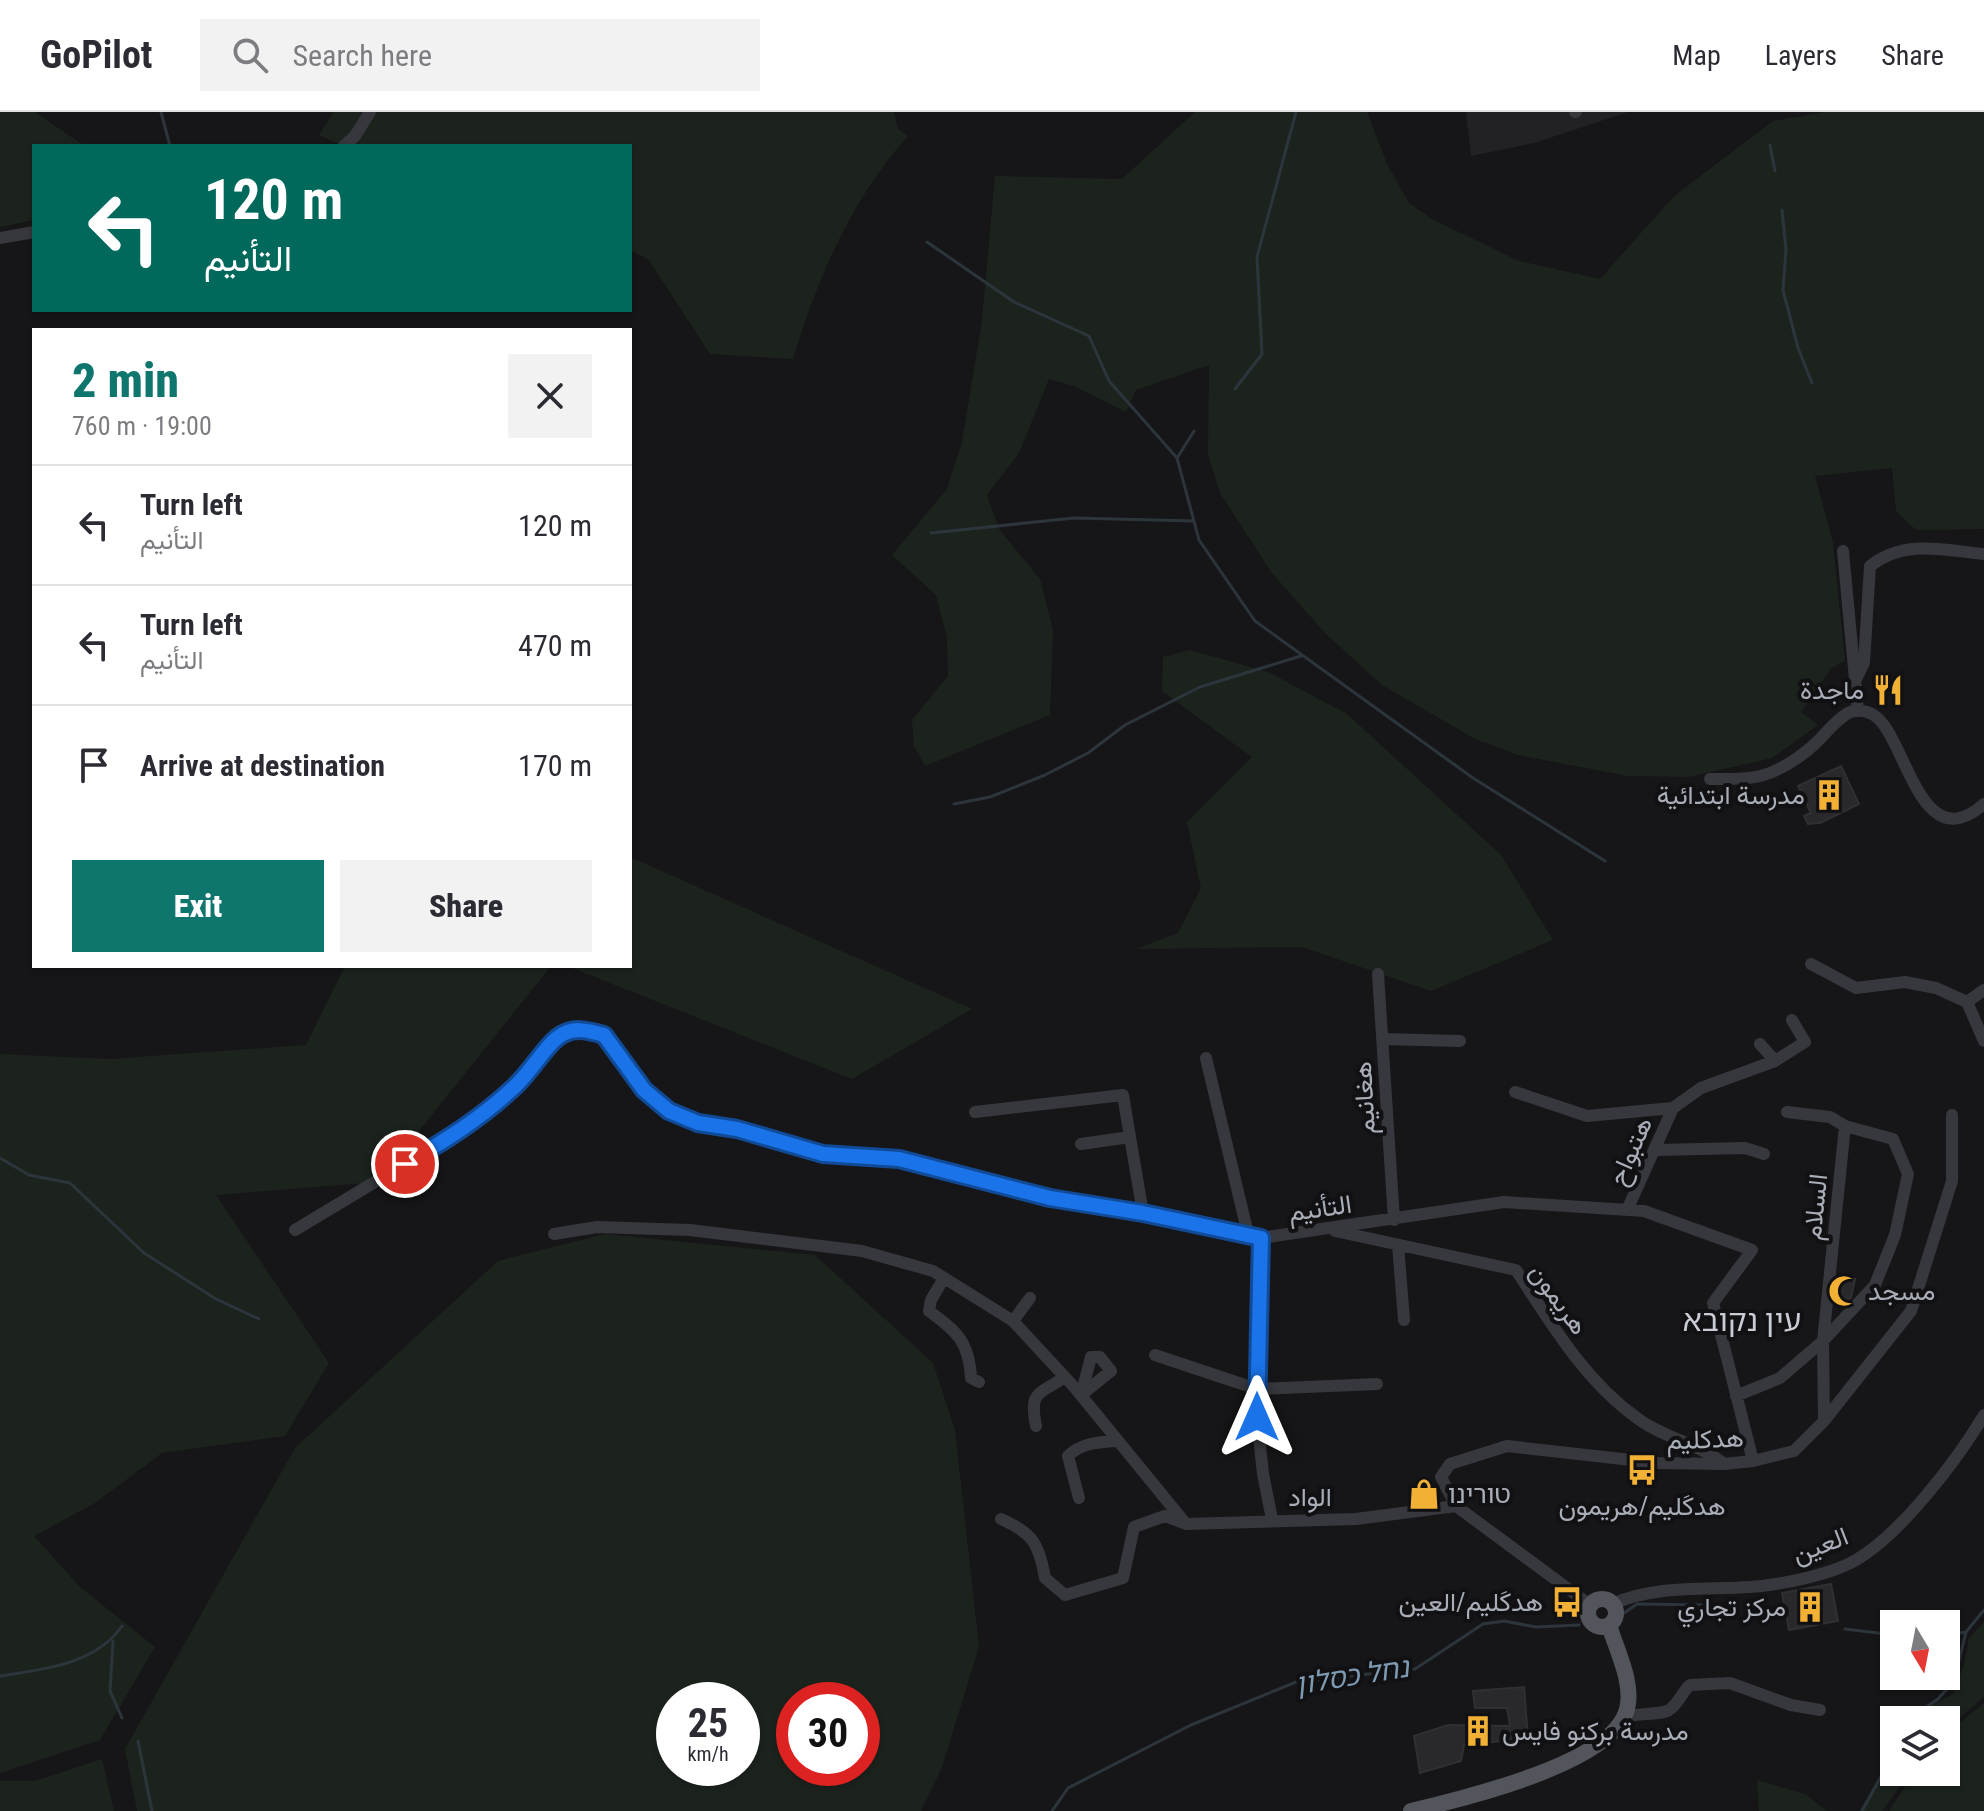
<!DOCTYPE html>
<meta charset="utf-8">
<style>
:root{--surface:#fff;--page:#f2f2f3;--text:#2b2b33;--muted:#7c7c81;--line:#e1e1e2;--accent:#0f766e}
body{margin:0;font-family:"Roboto Condensed",Vazirmatn,"Noto Sans Hebrew",sans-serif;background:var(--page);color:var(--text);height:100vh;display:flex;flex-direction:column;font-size:30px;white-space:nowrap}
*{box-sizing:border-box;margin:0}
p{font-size:26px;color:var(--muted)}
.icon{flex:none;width:44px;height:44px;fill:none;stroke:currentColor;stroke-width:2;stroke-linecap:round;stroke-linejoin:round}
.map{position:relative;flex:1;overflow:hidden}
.drawer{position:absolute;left:32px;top:216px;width:600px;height:640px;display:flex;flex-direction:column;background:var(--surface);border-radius:0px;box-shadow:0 2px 6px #0004}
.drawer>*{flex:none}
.banner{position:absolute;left:32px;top:32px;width:600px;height:168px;border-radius:0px;box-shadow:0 2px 6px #0004;background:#00695c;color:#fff;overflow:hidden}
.needle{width:52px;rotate:170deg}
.buttons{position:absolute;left:1880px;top:1498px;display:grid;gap:16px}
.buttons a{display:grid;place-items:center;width:80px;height:80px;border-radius:0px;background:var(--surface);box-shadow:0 2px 6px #0004;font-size:40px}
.speed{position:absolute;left:656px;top:1570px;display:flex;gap:16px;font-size:40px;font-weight:700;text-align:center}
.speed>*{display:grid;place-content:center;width:104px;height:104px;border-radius:50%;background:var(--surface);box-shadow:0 2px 6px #0004;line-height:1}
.speed small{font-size:20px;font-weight:400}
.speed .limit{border:12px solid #d22;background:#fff;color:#111}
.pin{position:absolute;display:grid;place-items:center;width:68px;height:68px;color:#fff;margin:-34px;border:4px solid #fff;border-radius:50%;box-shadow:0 2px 8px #0007}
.me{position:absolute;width:88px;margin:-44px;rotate:0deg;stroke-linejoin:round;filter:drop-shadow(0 0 6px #0008)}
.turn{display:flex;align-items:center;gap:28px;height:168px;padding:0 40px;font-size:36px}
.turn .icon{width:104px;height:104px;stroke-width:2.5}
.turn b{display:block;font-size:56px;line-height:68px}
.round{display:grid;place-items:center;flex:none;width:84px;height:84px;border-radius:0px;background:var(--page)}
.head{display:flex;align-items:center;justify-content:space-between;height:136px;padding:0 40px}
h1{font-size:48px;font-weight:800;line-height:60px;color:var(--accent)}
.action{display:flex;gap:16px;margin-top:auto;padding:16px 40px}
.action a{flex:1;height:92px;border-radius:0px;background:var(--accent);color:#fff;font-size:32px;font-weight:800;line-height:92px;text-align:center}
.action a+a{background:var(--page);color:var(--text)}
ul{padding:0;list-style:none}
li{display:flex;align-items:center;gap:24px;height:120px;padding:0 40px;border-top:2px solid var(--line)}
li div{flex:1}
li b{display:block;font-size:30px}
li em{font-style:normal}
header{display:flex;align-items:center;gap:48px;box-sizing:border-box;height:112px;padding:0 40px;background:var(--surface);border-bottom:2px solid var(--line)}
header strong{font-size:38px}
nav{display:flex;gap:44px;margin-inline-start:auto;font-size:28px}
.search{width:560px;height:72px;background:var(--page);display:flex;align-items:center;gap:20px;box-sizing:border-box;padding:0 28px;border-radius:0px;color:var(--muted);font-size:30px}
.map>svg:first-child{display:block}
</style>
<header>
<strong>GoPilot</strong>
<div class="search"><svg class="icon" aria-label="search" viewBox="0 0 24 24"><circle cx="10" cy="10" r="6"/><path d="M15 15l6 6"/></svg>Search here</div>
<nav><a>Map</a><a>Layers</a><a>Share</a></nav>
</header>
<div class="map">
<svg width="1984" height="1699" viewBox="0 0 1984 1699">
<rect width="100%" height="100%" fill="#161618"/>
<path fill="#222225" d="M1466 0H1628L1534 31 1471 44Z"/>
<path fill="#1c231d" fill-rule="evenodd" d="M0 0H35L80 31 90 34H34V108L0 115Z
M334 0H894L898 17 908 24C851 88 817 167 793 247L710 242 649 148 630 138V34H344L319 23Z
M1195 0H1367L1387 52 1409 91 1432 107 1519 149 1600 167 1673 85 1773 9 1826 0H1984V417L1916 418 1896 399 1892 356 1815 364 1833 431 1845 549 1831 556 1801 600 1818 613 1772 646 1688 665 1628 664 1518 643 1475 627 1382 573 1325 521 1272 461 1220 381 1208 342 1209 253 1136 278 1126 300 1074 274 1049 267 1019 341 987 383 999 417 1040 467 1053 518 1050 603 925 654 914 634 912 608 948 564 947 525 936 483 892 443 947 377 962 330 982 209 995 64 1122 67Z
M1190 538 1268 560 1347 602 1501 743 1553 828 1431 879 1302 835 1136 837 1178 821 1201 776 1187 710 1252 645 1162 579 1163 545Z
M630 745 972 897 852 967 567 854H630Z
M345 854H551L378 1070 216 1083 329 1251 285 1324 162 1341 95 1391 34 1424 79 1474 155 1535 100 1628 0 1661V942L110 947 306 933Z
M605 1122 815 1143 933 1251 955 1318 979 1535 942 1655 921 1699H137L125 1637 295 1336 498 1149ZM674 1588H742V1656H674ZM794 1588H862V1656H794Z
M1984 1510V1585L1946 1617V1608H1904L1953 1582 1964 1552 1969 1526Z
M1984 1591V1699H1889L1915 1660H1946V1622Z
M1894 1632V1660H1911L1882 1699H1859L1883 1659Z
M102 1647 114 1699H0V1669H35Z
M1757 1668 1805 1682 1827 1699H1759Z"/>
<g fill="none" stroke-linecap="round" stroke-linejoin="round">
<path stroke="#2c353c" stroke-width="3" d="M161 0 170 34
M1770 33 1775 59
M1782 98 1786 138 1783 178 1798 236 1812 271
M927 130 1014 190 1089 224 1109 269 1177 346
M1235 277 1262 242 1257 145 1296 0
M1194 319 1177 346 1199 428 1255 509 1473 666 1605 749
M931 421 1074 406 1194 409
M954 692 990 685 1045 663 1088 641 1125 613 1200 575 1301 544
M0 1046 29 1063 70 1071 144 1141 216 1187 259 1207
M1617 1506 1637 1492 1709 1493
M1845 1517 1894 1523
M1946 1523 1966 1520 1984 1498
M113 1529 110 1579 122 1606
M0 1564C43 1557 95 1553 122 1514
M1908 1608 1938 1587 1954 1569 1966 1520
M138 1629 152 1699
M1052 1699 1068 1676 1191 1613 1296 1570 1415 1557 1483 1512 1504 1509 1536 1515 1579 1513
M1862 1699 1894 1641"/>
</g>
<path fill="#29292c" stroke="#303034" stroke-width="2" d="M1841 654 1859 692 1820 711 1808 712 1804 704 1811 701 1798 674Z
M1855 1167 1851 1186 1838 1190V1169Z
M1831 1472 1838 1509 1789 1518 1782 1481Z
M1524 1575 1528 1626 1464 1633 1461 1649 1420 1661 1414 1624 1448 1613 1510 1614 1507 1596H1475L1473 1579Z"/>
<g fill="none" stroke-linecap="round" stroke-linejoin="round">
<path stroke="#37383d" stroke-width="12" d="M1575 0H1576
M344 34 355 24 370 0
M0 126 34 120
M1843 439 1858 599
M1855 569 1864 551 1870 454C1905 427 1942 438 1984 442
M1710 667C1729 667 1752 668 1770 661 1787 654 1803 643 1816 631 1826 621 1836 608 1848 601 1854 598 1865 598 1872 602 1906 619 1918 750 1984 692
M1811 852 1856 876 1905 870 1936 876 1967 890 1984 878
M1378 862 1394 1108
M1967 890 1984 929
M1383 927 1460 929
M1206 946 1248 1122
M1775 949 1805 930 1792 908
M1515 980 1587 1004 1673 996
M975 1000 1123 983 1130 1025
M1787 1000 1830 1005 1845 1014
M1081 1032 1130 1025 1143 1101
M1656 1038 1745 1036 1764 1042
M1628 1096 1673 996 1701 976 1775 949 1760 932
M295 1118 453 1023 515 975 556 926 573 917 604 923 644 978 669 999 698 1011 737 1017 823 1042 899 1047 1050 1086 1143 1101 1261 1126 1504 1090 1644 1099 1752 1138 1713 1191 1753 1349
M1335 1119 1516 1158C1551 1211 1584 1268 1637 1306 1663 1326 1698 1331 1724 1352
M554 1122 597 1115 690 1118 862 1139 933 1159 1013 1209 1075 1276 1186 1412
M1261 1126 1257 1305 1263 1362 1272 1407
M1398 1133 1404 1208
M944 1166 931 1188 929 1199C957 1220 969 1229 971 1266L979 1270
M1013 1209 1030 1186
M1155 1243 1257 1277 1377 1272
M1091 1245H1100L1111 1259 1081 1283Z
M1736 1284 1780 1266 1823 1229 1875 1173 1895 1123 1908 1062 1893 1027 1845 1014 1823 1229 1824 1309
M1036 1314C1029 1279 1038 1283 1065 1265
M1079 1386 1068 1344C1081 1331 1099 1330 1117 1329
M1001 1407C1033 1421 1039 1432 1045 1466L1065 1483 1123 1466 1134 1415 1165 1404 1186 1412 1356 1407 1456 1394
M1612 1492C1657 1473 1702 1478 1750 1475 1780 1473 1830 1463 1856 1448 1902 1421 1957 1348 1984 1303
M1590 1493 1456 1394 1441 1365 1450 1352 1507 1334 1658 1351 1724 1352 1753 1349 1794 1339 1824 1309 1911 1199 1952 1069V1003
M1624 1605C1637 1601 1662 1603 1669 1598 1677 1594 1682 1580 1690 1573L1730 1571 1791 1593 1820 1598"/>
<path stroke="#53555c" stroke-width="16" d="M1588 1501a14 14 0 1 1 28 0a14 14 0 1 1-28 0Z
M1411 1699C1462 1687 1614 1651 1627 1597 1634 1571 1616 1537 1609 1513"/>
</g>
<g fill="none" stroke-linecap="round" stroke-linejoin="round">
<defs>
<path id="route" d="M405 1052C443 1030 480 1007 512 977 528 964 544 936 557 926 572 914 587 918 604 923L644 978 669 999 698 1011 737 1017 823 1042 899 1047 1050 1086 1143 1101 1261 1126 1257 1305"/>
</defs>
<use href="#route" stroke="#114b97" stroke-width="20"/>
<use href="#route" stroke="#1a73e8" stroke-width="14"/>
</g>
<defs>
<symbol id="restaurant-bare" viewBox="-9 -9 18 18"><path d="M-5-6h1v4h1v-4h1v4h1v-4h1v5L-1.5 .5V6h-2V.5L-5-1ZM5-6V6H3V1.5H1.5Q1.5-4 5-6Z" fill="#f2b134" stroke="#111113" stroke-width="2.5" paint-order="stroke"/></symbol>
<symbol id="building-bare" viewBox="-9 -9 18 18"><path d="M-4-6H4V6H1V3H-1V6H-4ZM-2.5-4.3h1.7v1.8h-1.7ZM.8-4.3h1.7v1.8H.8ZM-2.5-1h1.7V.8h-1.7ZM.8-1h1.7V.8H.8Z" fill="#f2b134" stroke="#111113" stroke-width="2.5" paint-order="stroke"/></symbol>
<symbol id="mosque-bare" viewBox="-9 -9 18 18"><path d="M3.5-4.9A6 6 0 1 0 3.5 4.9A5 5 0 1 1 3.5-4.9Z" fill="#f2b134" stroke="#111113" stroke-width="2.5" paint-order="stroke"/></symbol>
<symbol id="bus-bare" viewBox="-9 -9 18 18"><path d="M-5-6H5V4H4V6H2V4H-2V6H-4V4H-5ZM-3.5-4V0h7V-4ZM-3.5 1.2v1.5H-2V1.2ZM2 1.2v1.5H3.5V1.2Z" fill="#f2b134" stroke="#111113" stroke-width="2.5" paint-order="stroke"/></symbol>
<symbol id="shop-bare" viewBox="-9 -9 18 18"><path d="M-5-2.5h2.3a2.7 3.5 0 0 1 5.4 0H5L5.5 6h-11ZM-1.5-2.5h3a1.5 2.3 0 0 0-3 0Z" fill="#f2b134" stroke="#111113" stroke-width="2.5" paint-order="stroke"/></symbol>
</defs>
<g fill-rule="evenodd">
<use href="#restaurant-bare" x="1866" y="556" width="44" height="44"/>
<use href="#building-bare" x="1807" y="661" width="44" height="44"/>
<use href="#mosque-bare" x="1822" y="1157" width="44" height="44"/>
<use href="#bus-bare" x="1620" y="1336" width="44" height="44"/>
<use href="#shop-bare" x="1402" y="1360" width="44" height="44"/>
<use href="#bus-bare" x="1545" y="1468" width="44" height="44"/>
<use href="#building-bare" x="1788" y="1473" width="44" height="44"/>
<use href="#building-bare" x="1456" y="1597" width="44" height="44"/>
</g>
<g text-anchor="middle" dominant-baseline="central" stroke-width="8" stroke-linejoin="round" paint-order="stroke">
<g font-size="26" fill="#a8adb8" stroke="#111113" text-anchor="end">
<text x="1864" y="578">ماجدة</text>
<text x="1805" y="683">مدرسة ابتدائية</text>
<text x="1868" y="1179" text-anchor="start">مسجد</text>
<text x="1448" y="1382" text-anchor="start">טורינו</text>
<text x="1642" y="1394" text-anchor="middle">هدكَليم/هريمون</text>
<text x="1543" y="1490">هدكَليم/العين</text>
<text x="1786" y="1495">مركز تجاري</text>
<text x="1502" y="1619" text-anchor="start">مدرسة بركنو فايس</text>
</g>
<g font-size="26" fill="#a8adb8" stroke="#111113">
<text transform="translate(1364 986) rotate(-93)">هغانيم</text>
<text transform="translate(1630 1039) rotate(-66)">هتبواح</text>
<text transform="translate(1815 1095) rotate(-84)">السلام</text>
<text transform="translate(1320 1096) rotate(-8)">التأنيم</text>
<text transform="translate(1559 1187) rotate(54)">هريمون</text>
<text transform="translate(1705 1327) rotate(-2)">هدكليم</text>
<text x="1310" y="1385">الواد</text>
<text transform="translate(1820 1433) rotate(-21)">العين</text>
</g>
<g font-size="28" font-style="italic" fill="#7f9bb3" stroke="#111113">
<text transform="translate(1352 1564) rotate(-9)">נחל כסלון</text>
</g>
<g font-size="30" fill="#c9ccd4" stroke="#111113">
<text x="1742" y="1208">עין נקובא</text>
</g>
</g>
</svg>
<div class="buttons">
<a><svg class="needle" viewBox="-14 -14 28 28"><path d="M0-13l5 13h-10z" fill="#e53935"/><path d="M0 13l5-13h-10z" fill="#7c7c81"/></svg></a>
<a><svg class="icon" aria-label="layers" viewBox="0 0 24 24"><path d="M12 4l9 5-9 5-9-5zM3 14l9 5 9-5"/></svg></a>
</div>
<div class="speed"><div>25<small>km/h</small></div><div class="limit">30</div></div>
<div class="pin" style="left:405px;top:1052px;background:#d93025"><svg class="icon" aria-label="arrive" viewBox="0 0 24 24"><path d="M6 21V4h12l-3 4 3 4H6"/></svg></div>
<svg class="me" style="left:1257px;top:1305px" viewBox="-20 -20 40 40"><path d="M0-17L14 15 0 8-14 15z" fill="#1a73e8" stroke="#fff" stroke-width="4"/></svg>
<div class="banner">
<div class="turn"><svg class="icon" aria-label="left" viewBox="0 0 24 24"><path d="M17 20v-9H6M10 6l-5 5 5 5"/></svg><div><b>120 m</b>التأنيم</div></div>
</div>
<section class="drawer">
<div class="head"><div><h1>2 min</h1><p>760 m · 19:00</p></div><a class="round"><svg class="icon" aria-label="close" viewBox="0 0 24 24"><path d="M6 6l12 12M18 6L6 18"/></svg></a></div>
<ul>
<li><svg class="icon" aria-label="left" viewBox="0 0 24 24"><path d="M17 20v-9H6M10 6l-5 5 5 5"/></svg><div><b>Turn left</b><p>التأنيم</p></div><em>120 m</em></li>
<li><svg class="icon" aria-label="left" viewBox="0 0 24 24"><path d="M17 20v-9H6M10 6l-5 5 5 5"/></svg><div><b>Turn left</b><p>التأنيم</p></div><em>470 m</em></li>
<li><svg class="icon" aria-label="arrive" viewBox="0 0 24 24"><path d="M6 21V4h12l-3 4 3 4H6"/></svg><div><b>Arrive at destination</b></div><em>170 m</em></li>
</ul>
<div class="action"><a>Exit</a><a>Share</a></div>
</section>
</div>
